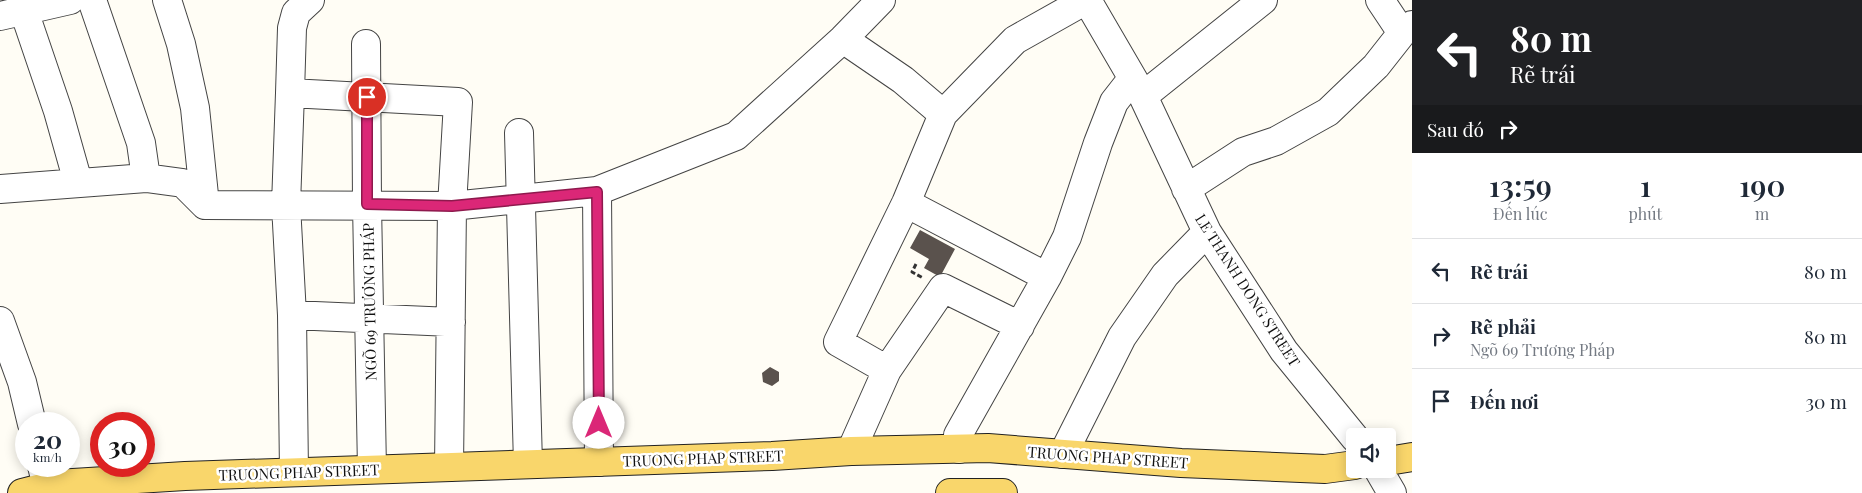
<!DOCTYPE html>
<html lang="vi">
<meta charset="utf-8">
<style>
:root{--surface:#fff;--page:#f2f2f3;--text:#1f2937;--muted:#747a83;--line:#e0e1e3}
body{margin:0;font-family:"Playfair Display",serif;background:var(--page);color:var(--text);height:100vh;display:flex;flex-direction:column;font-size:19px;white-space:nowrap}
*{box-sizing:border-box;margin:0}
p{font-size:16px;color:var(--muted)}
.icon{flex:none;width:28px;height:28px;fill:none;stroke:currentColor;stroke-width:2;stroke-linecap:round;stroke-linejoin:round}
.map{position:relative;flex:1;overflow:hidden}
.details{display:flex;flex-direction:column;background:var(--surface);width:450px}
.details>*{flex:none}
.top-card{background:#202124;color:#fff;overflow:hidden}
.tools{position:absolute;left:1346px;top:428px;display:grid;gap:10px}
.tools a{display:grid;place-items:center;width:50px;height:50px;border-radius:5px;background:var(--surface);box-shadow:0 2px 12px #0003;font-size:25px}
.speed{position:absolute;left:15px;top:412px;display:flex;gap:10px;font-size:25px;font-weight:700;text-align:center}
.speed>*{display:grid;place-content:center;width:65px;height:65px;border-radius:50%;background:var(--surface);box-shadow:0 2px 12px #0003;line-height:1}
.speed small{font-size:12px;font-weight:400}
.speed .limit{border:8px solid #d22;background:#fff;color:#111}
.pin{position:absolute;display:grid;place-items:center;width:42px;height:42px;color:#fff;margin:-21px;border:2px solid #fff;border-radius:50%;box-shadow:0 1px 5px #0007}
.me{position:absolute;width:55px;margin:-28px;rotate:0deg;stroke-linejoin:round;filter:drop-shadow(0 0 4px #0008)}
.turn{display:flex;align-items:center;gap:18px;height:105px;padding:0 15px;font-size:22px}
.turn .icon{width:65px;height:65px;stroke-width:2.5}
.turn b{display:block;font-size:35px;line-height:42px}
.then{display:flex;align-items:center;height:48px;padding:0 15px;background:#0003;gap:10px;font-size:19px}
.eta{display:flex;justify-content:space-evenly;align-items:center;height:85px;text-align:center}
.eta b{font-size:30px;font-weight:600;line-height:35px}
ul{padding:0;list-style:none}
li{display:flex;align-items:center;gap:15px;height:65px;padding:0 15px;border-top:1px solid var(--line)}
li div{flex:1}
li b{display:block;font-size:19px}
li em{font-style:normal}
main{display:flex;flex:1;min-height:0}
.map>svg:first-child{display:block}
</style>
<main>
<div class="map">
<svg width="1412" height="493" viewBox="0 0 1412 493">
<rect width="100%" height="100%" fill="#fffdf5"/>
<path fill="#5a524d" d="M920 230 955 249 940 277 924 268 929 259 910 248Z
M770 367 779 372V381L772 386 763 382 762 373Z"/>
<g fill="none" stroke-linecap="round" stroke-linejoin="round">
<defs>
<path id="minor" d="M92 0 141 143 146 178
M167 0 181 44 195 108 205 205
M1087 0 1143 96 1207 232 1284 351 1355 438
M1380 0 1402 33
M24 11 58 111 78 182
M0 16 70 0
M843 39 903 80 943 114
M366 44 367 204 372 469
M290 93 458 102 452 206 449 467
M1143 96 1263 0
M519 133 528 464
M0 189 146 178 183 183 205 205 452 206 597 191 736 136 843 39 881 0
M1186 189 1243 152 1276 141 1328 112 1376 66 1402 33 1412 25
M597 191 599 462
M906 203 1047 277
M292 315 451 322
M0 321 22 382 32 424
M887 370 838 342 906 203 943 114 1015 40 1086 0
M959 449 958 435 1047 277 1067 237 1098 143 1114 102 1132 79
M851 451 887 370 943 288 1020 326
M1063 454 1122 337 1165 275 1207 232
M42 466 47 486
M1378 469 1392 493
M294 472 292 315 286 205 290 93 292 28 296 13 310 0"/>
<path id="major" d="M1388 461 1412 457
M22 493 57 484 185 476 772 456 851 451 988 448 1181 463 1325 469 1355 465
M950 493H1003"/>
</defs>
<use href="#minor" stroke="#444" stroke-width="30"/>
<use href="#major" stroke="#222" stroke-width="30"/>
<path stroke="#333" stroke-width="3" stroke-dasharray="5 2.5" stroke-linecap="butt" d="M916 264 912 272 923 278"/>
<use href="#minor" stroke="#fff" stroke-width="28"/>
<use href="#major" stroke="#f9d66b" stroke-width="28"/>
</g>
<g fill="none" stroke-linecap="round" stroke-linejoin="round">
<defs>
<path id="route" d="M367 97V204L452 206 597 192 599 423"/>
</defs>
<use href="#route" stroke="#8e194d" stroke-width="12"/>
<use href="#route" stroke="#db2777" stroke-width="9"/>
</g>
<g text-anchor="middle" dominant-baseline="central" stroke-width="5" stroke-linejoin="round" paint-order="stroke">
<g font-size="15" fill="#111" stroke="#fff">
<text transform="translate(1248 290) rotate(57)">LE THANH DONG STREET</text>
<text transform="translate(369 302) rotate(-91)">NGÕ 69 TRƯƠNG PHÁP</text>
<text transform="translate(1108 457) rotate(4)">TRUONG PHAP STREET</text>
<text transform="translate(703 458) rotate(-2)">TRUONG PHAP STREET</text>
<text transform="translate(299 472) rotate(-2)">TRUONG PHAP STREET</text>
</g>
</g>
</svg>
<div class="tools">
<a><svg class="icon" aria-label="sound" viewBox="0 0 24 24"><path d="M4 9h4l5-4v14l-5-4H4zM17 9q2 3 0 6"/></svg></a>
</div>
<div class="speed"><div>20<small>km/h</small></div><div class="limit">30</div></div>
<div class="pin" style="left:367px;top:97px;background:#d93025"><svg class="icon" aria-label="arrive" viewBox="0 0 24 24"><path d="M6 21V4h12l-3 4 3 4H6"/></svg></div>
<svg class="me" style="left:599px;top:423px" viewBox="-20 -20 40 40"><circle r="19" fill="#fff"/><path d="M0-13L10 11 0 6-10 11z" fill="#db2777"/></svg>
</div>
<section class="details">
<div class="top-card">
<div class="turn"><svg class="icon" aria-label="left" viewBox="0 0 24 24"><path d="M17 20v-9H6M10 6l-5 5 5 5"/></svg><div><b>80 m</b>Rẽ trái</div></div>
<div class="then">Sau đó<svg class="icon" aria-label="right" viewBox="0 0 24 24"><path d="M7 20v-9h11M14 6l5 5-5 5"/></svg></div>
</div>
<div class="eta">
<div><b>13:59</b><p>Đến lúc</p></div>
<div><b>1</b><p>phút</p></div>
<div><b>190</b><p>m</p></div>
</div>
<ul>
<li><svg class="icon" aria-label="left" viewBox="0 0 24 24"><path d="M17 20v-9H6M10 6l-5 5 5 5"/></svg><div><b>Rẽ trái</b></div><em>80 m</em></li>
<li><svg class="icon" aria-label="right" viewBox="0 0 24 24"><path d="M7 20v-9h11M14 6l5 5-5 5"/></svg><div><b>Rẽ phải</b><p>Ngõ 69 Trương Pháp</p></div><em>80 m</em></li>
<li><svg class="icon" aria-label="arrive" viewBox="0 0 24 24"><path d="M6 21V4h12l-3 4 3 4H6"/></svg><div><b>Đến nơi</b></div><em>30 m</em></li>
</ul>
</section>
</main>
